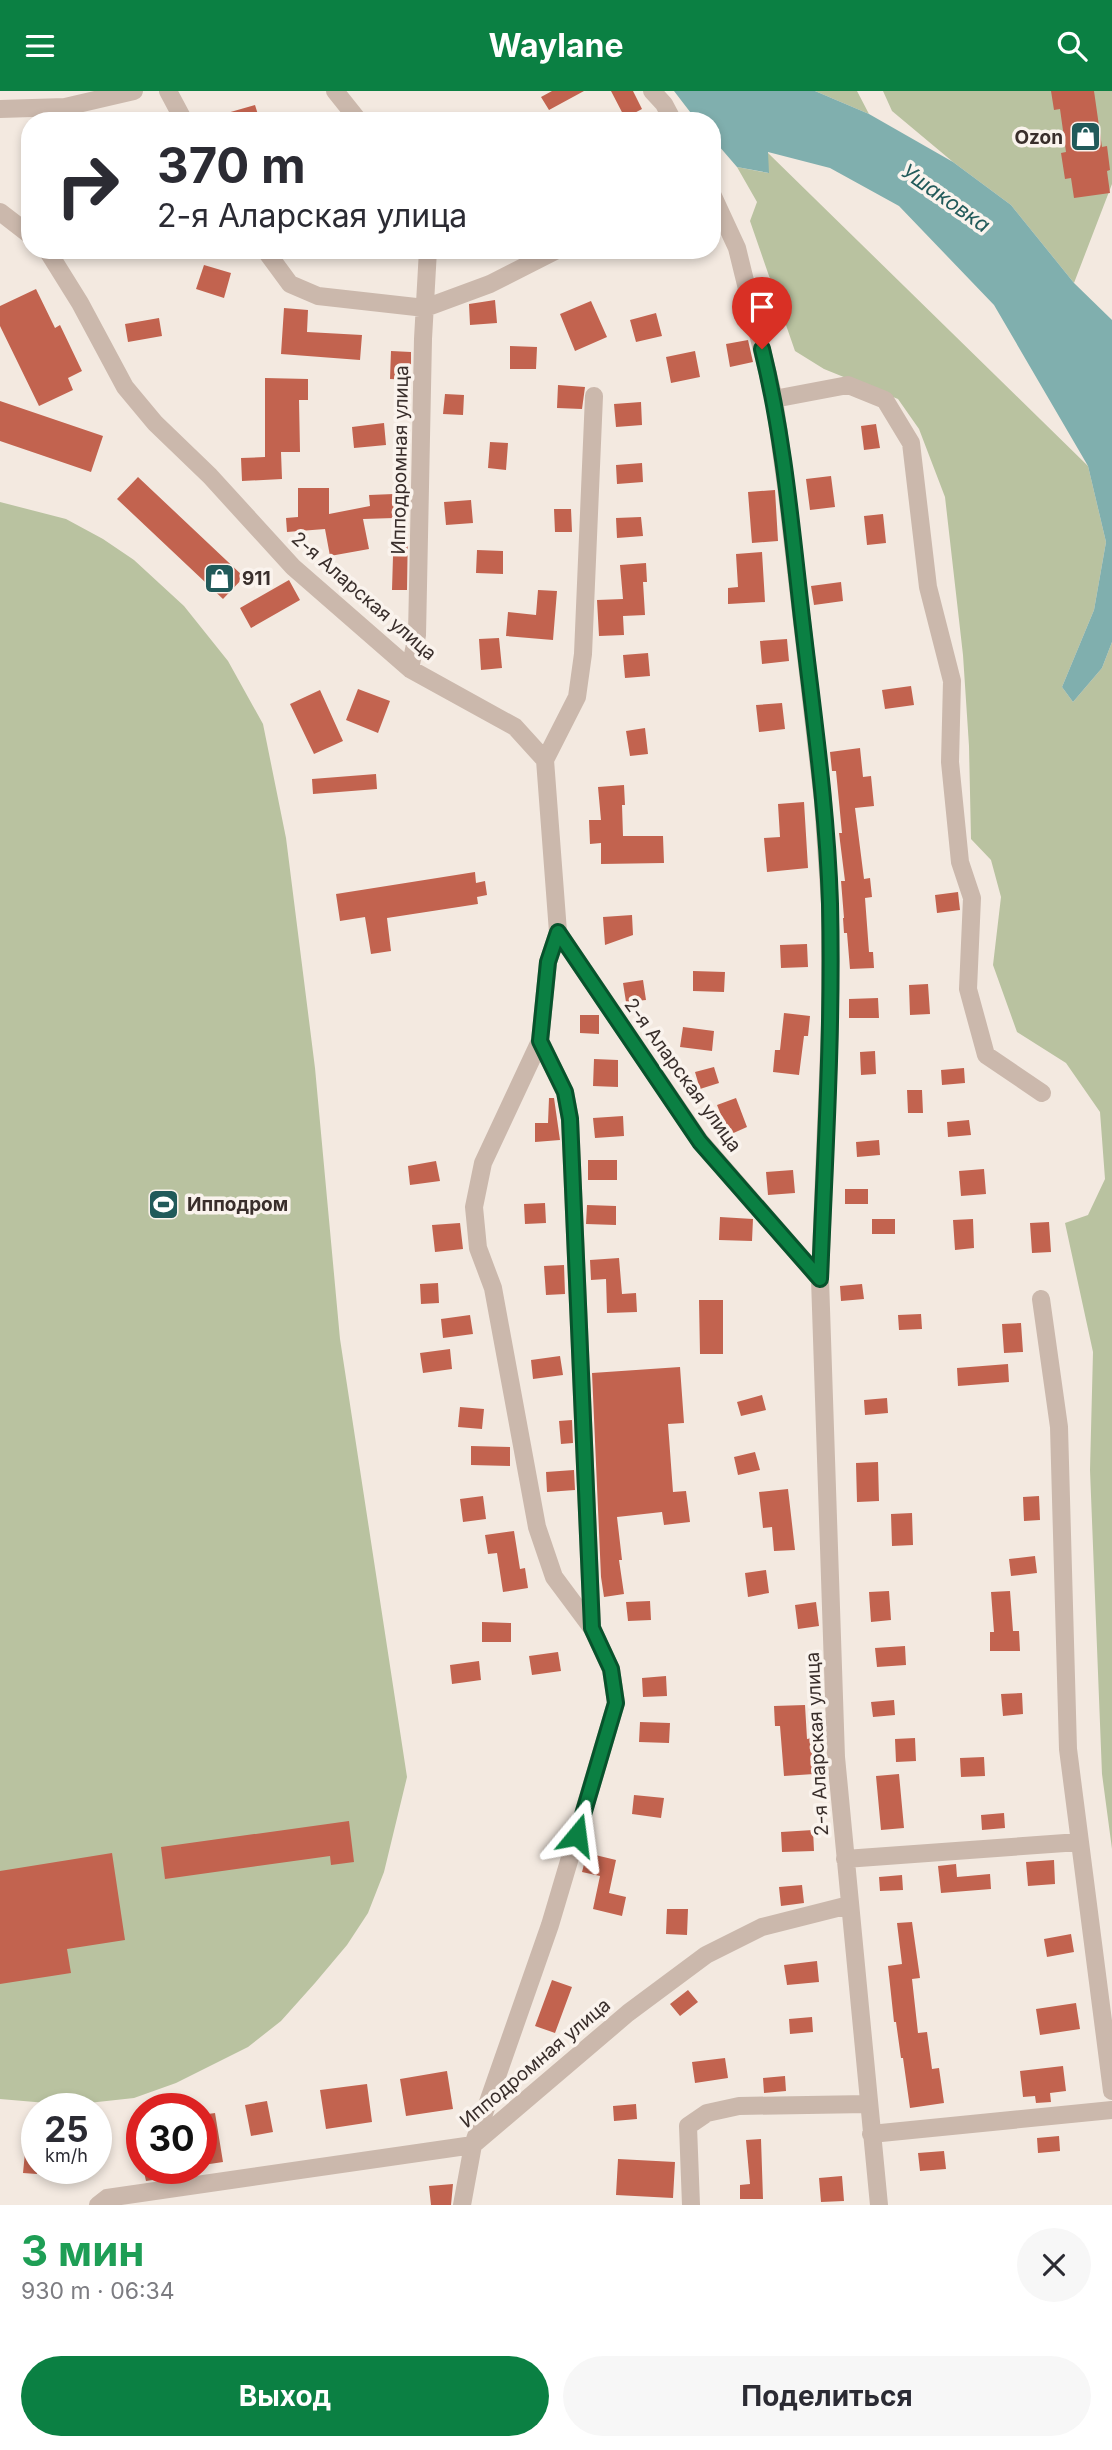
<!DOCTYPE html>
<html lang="ru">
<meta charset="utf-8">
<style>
:root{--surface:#fff;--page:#f7f7f7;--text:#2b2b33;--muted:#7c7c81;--accent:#0b8043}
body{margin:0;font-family:Inter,sans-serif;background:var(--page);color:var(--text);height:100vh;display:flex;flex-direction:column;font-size:26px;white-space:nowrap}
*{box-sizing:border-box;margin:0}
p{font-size:23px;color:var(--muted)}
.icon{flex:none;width:38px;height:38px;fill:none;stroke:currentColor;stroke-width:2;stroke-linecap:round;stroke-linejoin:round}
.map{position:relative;height:2114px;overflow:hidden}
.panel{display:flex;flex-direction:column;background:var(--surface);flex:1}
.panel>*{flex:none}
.top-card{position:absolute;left:21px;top:21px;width:700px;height:147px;border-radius:28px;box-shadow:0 4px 10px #0003;background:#fff;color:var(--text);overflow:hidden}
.speed{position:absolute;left:21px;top:2002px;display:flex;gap:14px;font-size:35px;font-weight:700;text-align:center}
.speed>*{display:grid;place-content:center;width:91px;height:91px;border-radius:50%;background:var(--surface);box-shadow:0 4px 10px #0003;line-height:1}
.speed small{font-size:18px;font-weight:400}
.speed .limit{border:10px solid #d22;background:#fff;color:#111}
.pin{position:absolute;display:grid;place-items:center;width:60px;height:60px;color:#fff;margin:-72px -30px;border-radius:50% 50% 50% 0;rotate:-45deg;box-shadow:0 0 7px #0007}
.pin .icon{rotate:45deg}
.me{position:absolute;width:77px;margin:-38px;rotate:16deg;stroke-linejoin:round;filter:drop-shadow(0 0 5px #0008)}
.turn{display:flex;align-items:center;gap:24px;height:147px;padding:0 21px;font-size:32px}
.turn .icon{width:91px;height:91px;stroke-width:2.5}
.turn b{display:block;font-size:49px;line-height:60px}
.round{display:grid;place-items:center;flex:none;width:74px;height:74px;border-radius:37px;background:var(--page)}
.headline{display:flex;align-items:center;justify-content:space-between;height:119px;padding:0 21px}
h1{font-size:42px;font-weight:700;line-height:52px;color:#1e9e55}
.action{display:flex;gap:14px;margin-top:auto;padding:14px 21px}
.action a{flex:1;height:80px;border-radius:42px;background:var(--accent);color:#fff;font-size:28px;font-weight:700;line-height:80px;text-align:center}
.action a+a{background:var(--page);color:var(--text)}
header{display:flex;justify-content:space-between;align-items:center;height:91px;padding:0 21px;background:var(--accent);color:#fff;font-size:32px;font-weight:700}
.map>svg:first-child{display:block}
</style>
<header><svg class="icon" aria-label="menu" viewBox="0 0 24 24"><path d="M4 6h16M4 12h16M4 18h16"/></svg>Waylane<svg class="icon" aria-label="search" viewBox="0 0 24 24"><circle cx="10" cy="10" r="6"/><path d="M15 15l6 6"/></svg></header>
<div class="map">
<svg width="1112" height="2114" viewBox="0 0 1112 2114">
<rect width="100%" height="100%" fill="#f3e9e0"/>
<path fill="#b9c2a0" d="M815 0H857L869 23Z
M883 0H1112V93L1074 192 1011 114 953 71 892 20Z
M767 61 1088 375 1106 451 1094 519 1062 596 1073 611 1102 577 1112 551V1758L1102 1683 1090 1379 1093 1261 1065 1132 1088 1124 1105 1088 1100 1021 1066 972 1017 941 993 874 1001 806 991 769 971 748 969 655 963 564 945 406 919 338 898 308 824 278 795 260 750 130 757 111 737 76 768 82Z
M0 411 66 428 103 448 134 469 184 515 228 570 263 633 286 747 315 977 340 1248 407 1686 384 1781 368 1822 347 1854 315 1892 281 1930 248 1956 176 1992 134 2007 70 2014 0 2008Z"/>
<path fill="#80afae" d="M674 0H815L869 23 953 71 1011 114 1074 192 1112 229V551L1102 577 1073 611 1062 596 1094 519 1106 451 1088 375 994 214 899 115 830 77 768 61 769 82 737 76 712 47V30H697Z"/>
<path fill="#c2634f" d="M552 0H584L549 19 541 6Z
M611 0H633L642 18 625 27Z
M1051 0H1094L1102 56 1107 55 1110 79 1107 80 1110 102 1074 107 1071 87 1065 88 1061 62 1066 61 1060 18 1054 19Z
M255 14 260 30H214L213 26Z
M204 174 231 182 224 207 196 198Z
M36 198 55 237 60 234 82 280 68 287 73 299 39 315 0 235V215Z
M495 209 497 232 470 234 469 213Z
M591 210 607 246 575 260 560 223Z
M284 217 308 219 307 241 362 244 360 269 281 263Z
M656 222 662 245 636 251 630 229Z
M159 227 162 245 128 251 125 233Z
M748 249 753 271 730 276 726 253Z
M510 255 537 256 536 278H510Z
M391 260 411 261V289L390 288Z
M695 260 700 286 671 292 666 266Z
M265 287 308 288V309H299L300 361H281L282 388 242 390 241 367 265 366Z
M558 294 585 296 582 318 557 317Z
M445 303 464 304 463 324 443 323Z
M0 310 103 345 91 381 0 350Z
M641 311 642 334 616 336 614 313Z
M384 332 386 354 354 357 352 336Z
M876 333 880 357 864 359 861 335Z
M490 351 508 352 506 379 488 377Z
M642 372 643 391 617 393 616 374Z
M831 385 835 416 810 419 806 388Z
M138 386 244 486 223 508 117 408Z
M298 397H329V423L370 415 369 404 394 403V427L363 428 369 458 330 465 325 438 287 441 286 427 298 426Z
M775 399 778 450 752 452 748 401Z
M471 409 473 432 446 434 444 411Z
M554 418H571L572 441H555Z
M883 423 886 452 867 454 864 425Z
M641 426 643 445 617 447 616 427Z
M394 432H408L407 499H392Z
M477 459 503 460V483L476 482Z
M762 461 765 511 728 513V497L738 496 736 463Z
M646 472 647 491H643L645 524 623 525 624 544 599 545 597 509 623 508 620 474Z
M289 489 300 509 251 537 240 517Z
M841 491 843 510 814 514 811 495Z
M538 499 557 500 553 549 506 545 508 521 536 524Z
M499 547 502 577 481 579 479 548Z
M787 548 789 570 762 573 760 550Z
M648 562 650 585 625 587 623 564Z
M911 595 914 614 885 618 882 599Z
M358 598 390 610 378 642 346 629Z
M320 599 343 650 314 663 290 613Z
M782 612 785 638 759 641 756 614Z
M645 637 648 663 630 665 626 640Z
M860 657 863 686 871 685 874 715 855 717 864 788 870 787 872 806 865 807 869 861H873L874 877 850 878 847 842H844L843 827H844L841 790H845L839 742H842L836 680H832L830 661Z
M376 683 377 698 313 703 312 688Z
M624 694 625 714H622L623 745H663L664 772 601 773V752L590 753 589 729H601L598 696Z
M804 711 808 777 767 781 764 747 780 746 778 713Z
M475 781 476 792 485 790 487 804 477 806 478 813 387 827 391 860 371 863 365 826 340 830 336 803Z
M958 801 960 819 937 822 935 804Z
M632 824 633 844 605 854 603 826Z
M807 853 808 876 781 877 780 854Z
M693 880 725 881 724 901 693 900Z
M643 889 646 909 626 911 623 892Z
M928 893 930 923 910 924 909 894Z
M878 907 879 927H849V908Z
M784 922 810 925 808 945H804L799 984 773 981 775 959H780Z
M580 924H599V943L580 942Z
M683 936 714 940 712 960 680 956Z
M875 960 876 983 861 984 860 961Z
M594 968 618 969V996L593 995Z
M714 976 719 992 700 998 695 981Z
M964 977 965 992 942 994 941 979Z
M907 999H922L923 1022H908Z
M549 1007H554L560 1049 535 1051V1032H548Z
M736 1007 747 1036 729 1044 717 1014Z
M623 1025 624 1045 595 1047 593 1027Z
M969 1029 971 1044 948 1046 947 1031Z
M879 1049 880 1064 857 1066 856 1051Z
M588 1069H617V1089H588Z
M436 1070 440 1090 410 1094 408 1075Z
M984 1078 986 1103 961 1105 959 1080Z
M793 1079 795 1102 768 1104 766 1081Z
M845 1098H868V1113H845Z
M545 1112 546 1132 525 1133 524 1113Z
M587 1114 616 1115V1134L586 1133Z
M720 1126 753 1128 752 1150 719 1149Z
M872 1128H895V1143H872Z
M973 1128 974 1157 955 1159 953 1129Z
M1049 1131 1051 1161 1032 1162 1030 1132Z
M460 1132 463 1158 435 1161 432 1134Z
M619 1167 622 1203 636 1202 637 1221 607 1222 606 1188 591 1189 590 1169Z
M564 1174 565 1203 546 1204 544 1175Z
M438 1192 439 1212 421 1213 420 1193Z
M862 1193 864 1208 841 1210 840 1195Z
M699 1209H723V1263H700Z
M921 1223 922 1238 899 1239 898 1224Z
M470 1224 473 1243 443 1247 441 1228Z
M1021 1232 1023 1261 1004 1262 1002 1233Z
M450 1258 452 1278 423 1282 420 1262Z
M560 1265 563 1284 533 1288 531 1269Z
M1008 1273 1009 1291 958 1295 957 1277Z
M680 1276 684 1332 668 1333 673 1401 686 1400 690 1431 664 1434 662 1421 617 1426 622 1469H619L624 1503 604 1506 601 1486 592 1282Z
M762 1304 766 1319 741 1325 737 1311Z
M887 1307 888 1322 865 1324 864 1309Z
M460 1316 484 1318 482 1338 458 1336Z
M572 1329 573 1352 561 1353 559 1330Z
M471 1355 510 1356V1375L471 1374Z
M755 1361 760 1379 738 1384 734 1366Z
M878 1371 879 1410 857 1411 856 1372Z
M574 1379 575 1399 547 1401 546 1381Z
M788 1398 795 1459 774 1460 772 1436 763 1437 759 1401Z
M483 1405 486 1428 463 1431 460 1408Z
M1039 1405 1040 1429 1024 1430 1023 1406Z
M912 1422 913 1454 892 1455 891 1423Z
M514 1440 520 1478 525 1477 528 1497 503 1501 497 1462 488 1463 485 1444Z
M1035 1465 1037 1482 1011 1485 1009 1468Z
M766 1479 769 1502 748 1506 745 1482Z
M889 1500 891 1529 871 1531 869 1501Z
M1010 1500 1013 1540H1019L1020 1560H990V1541H994L991 1501Z
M650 1510 651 1529 628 1530 626 1511Z
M816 1511 819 1535 798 1538 795 1514Z
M482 1531 511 1532V1551H482Z
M905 1555 906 1574 877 1576 875 1557Z
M558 1561 561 1580 532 1584 529 1565Z
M479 1570 481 1589 452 1593 450 1574Z
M666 1585 667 1605 643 1606 642 1587Z
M1022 1602 1023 1623 1003 1625 1001 1603Z
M894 1609 895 1624 873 1626 871 1611Z
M805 1614 807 1648 812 1647 814 1683 784 1685 780 1635H775L774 1615Z
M640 1631 670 1632 669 1652 639 1651Z
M915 1647 916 1670 896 1671 895 1648Z
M984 1666 985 1685 961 1686 960 1667Z
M899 1683 904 1737 881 1739 876 1685Z
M634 1704 664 1707 661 1727 632 1723Z
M1004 1722 1005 1737 982 1739 981 1724Z
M349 1730 354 1771 331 1774 330 1765 165 1788 161 1756Z
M813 1739 814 1760 782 1761 781 1741Z
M112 1762 125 1849 67 1858 71 1882 0 1893V1780Z
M587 1762 616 1769 609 1802 626 1806 622 1825 593 1818 600 1785 582 1781Z
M1054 1769 1055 1793 1028 1795 1026 1771Z
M956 1773 957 1786 990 1783 991 1798 941 1802 938 1775Z
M902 1784 903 1799 880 1800 879 1786Z
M802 1794 804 1812 781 1815 779 1796Z
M667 1818H688L687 1844 666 1843Z
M912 1831 920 1887 912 1888 918 1942 927 1941 932 1978 939 1977 944 2012 910 2017 903 1967H901L896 1931H894L888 1875 902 1873 897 1832Z
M1071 1843 1074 1861 1047 1866 1044 1848Z
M817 1870 819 1891 787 1894 784 1874Z
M552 1889 572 1896 555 1942 535 1935Z
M688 1899 698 1911 680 1925 670 1913Z
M1076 1912 1080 1938 1040 1944 1036 1918Z
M812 1926 813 1941 790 1943 789 1928Z
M725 1967 728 1987 695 1992 692 1971Z
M1063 1975 1066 2000 1050 2002 1051 2011 1036 2012 1035 2005 1023 2006 1020 1980Z
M447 1980 453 2018 406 2025 400 1988Z
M785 1985 786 2000 764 2002 763 1987Z
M367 1993 372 2031 326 2038 320 1999Z
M267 2010 273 2041 251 2045 245 2014Z
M636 2013 637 2028 614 2030 613 2015Z
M215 2022 223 2071 203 2074 201 2024Z
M27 2041H37V2083L23 2082Z
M1059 2045 1060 2060 1038 2062 1037 2047Z
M761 2048 763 2108H740V2094L750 2093 746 2049Z
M944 2060 946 2078 920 2080 918 2062Z
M618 2068 675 2071 673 2107 616 2104Z
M143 2077H164L166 2087 146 2090Z
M842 2085 844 2110 821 2111 819 2087Z
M453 2093 451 2114H431L429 2095Z"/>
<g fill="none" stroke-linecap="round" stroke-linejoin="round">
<path stroke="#cbb8ac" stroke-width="18" d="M168 0 184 30
M335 0 359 30
M652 0 664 13 673 30
M0 18 65 16 134 0
M712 103 737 157 774 308 787 402 823 710 830 812V934L820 1188 836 1666 879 2114
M0 121 30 144
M47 159 80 212 125 296 155 332 210 385 293 476 410 578 515 636 545 669 558 841 700 1050 820 1188
M265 159 290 193 318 205 425 217 490 193 557 159
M774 308 848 294 885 309 911 352 928 496 952 590 950 671 960 771 972 807 968 898 986 964 1042 1002
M410 578 417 544 423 248 428 159
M545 669 577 606 583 563 594 305
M558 841 548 871 540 950 483 1072 474 1116 478 1157 493 1197 537 1436 554 1486 592 1537
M1041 1208 1059 1336 1068 1658 1112 2000
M845 1768 1079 1751
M871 2043 1112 2019
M98 2114 107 2107 473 2054 628 1922 706 1864 762 1836 849 1814
M462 2114 473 2054 550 1834 616 1612 611 1578 592 1537 570 1028 565 1001 540 950
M691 2114 688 2035 707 2022 739 2015 868 2013"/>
</g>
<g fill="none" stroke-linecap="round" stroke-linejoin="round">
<defs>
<path id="route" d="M577 1744 616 1612 611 1578 592 1537 570 1028 565 1001 540 950 548 871 558 841 700 1051 820 1188C825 1063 833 938 830 813 827 714 812 616 801 519 791 431 783 343 762 258"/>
</defs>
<use href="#route" stroke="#07532c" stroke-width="18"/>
<use href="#route" stroke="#0b8043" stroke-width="12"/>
</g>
<defs>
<symbol id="shop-square" viewBox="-11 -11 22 22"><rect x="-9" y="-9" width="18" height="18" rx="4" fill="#215a5a" stroke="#faf3ed"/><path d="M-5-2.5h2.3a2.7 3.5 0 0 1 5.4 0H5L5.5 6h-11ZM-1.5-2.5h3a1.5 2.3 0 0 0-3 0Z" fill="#fff"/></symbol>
<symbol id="stadium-square" viewBox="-11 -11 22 22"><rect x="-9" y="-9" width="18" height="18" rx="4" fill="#215a5a" stroke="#faf3ed"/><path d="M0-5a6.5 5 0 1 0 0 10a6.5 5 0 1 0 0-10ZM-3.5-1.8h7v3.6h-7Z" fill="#fff"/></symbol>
</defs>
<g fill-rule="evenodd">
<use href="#shop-square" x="1068" y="28" width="35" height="35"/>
<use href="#shop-square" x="202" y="470" width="35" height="35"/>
<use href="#stadium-square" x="146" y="1096" width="35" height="35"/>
</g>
<g text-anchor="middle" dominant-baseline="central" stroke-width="7" stroke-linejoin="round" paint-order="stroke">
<g font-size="19" font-weight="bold" fill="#392e2b" stroke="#faf3ed" text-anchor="start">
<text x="1063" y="46" text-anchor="end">Ozon</text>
<text x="242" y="487">911</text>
<text x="187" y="1113">Ипподром</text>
</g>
<g font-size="19" fill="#392e2b" stroke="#faf3ed">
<text transform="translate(400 369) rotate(-89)">Ипподромная улица</text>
<text transform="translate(364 505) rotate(41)">2-я Аларская улица</text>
<text transform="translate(683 984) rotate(54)">2-я Аларская улица</text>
<text transform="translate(817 1653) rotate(-93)">2-я Аларская улица</text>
<text transform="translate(535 1972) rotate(-40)">Ипподромная улица</text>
</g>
<g font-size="21" font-style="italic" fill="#215a5a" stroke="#faf3ed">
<text transform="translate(946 107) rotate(35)">Ушаковка</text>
</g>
</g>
</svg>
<div class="speed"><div>25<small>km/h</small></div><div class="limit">30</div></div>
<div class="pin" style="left:762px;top:258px;background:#d93025"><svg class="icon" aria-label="arrive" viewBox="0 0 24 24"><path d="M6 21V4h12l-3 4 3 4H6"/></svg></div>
<svg class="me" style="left:577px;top:1744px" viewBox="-20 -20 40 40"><path d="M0-17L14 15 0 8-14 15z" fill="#0b8043" stroke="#fff" stroke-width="4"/></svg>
<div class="top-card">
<div class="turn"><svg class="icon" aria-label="right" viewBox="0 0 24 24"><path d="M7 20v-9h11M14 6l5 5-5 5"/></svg><div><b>370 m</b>2-я Аларская улица</div></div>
</div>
</div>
<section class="panel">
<div class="headline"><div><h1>3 мин</h1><p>930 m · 06:34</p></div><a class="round"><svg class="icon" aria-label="close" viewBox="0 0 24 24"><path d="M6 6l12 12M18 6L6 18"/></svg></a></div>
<div class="action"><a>Выход</a><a>Поделиться</a></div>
</section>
